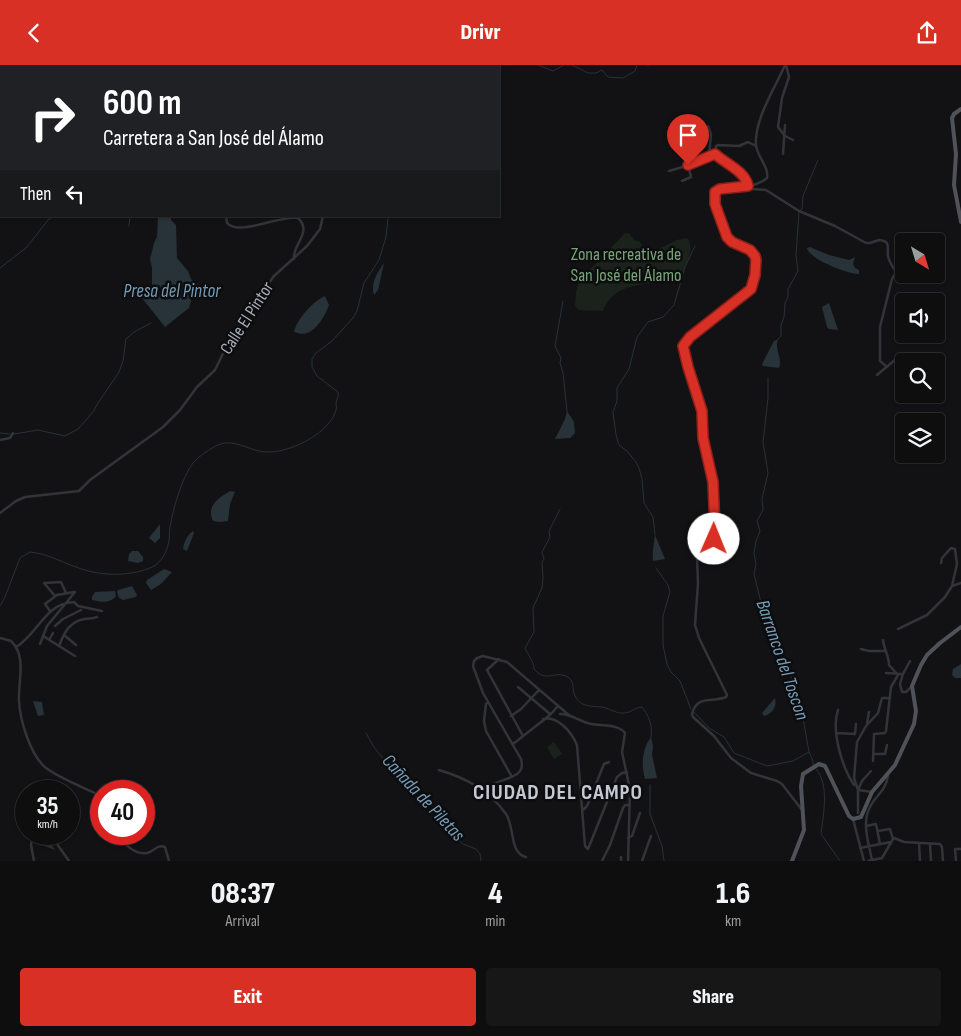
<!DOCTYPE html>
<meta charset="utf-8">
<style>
:root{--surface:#0e0e0f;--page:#171718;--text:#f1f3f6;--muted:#9b9c9e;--line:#2e2e2f;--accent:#d93025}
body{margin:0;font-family:"Sofia Sans Condensed",sans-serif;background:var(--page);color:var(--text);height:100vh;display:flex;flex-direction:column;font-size:19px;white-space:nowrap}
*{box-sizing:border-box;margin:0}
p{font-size:16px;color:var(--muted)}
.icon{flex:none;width:28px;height:28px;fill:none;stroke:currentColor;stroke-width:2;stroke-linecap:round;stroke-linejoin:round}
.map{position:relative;height:796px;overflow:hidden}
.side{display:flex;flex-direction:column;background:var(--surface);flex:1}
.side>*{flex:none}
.guide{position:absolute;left:0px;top:0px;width:500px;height:152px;box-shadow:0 1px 4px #0004,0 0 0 1px var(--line);background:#202124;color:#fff;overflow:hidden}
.needle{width:32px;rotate:142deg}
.fabs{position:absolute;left:895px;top:168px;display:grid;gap:10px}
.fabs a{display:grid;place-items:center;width:50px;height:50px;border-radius:5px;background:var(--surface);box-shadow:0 1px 4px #0004,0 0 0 1px var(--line);font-size:25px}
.speed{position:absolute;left:15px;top:715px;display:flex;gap:10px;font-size:25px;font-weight:700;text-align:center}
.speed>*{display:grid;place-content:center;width:65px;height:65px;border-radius:50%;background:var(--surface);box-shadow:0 1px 4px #0004,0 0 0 1px var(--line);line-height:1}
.speed small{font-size:12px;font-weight:400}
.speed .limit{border:8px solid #d22;background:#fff;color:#111}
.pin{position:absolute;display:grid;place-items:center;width:42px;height:42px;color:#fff;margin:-51px -21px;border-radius:50% 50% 50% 0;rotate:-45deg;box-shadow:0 0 5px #0007}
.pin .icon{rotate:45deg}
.me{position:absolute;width:55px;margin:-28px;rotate:1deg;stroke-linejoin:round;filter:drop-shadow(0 0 4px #0008)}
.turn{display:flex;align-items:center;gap:18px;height:105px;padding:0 20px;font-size:22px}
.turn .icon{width:65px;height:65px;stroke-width:2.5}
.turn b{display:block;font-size:35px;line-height:42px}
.then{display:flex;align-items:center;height:48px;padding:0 20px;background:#0003;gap:10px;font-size:19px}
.eta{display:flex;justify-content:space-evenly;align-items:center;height:85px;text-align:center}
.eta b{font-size:30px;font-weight:800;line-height:35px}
.action{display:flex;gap:10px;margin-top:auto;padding:10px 20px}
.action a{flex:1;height:58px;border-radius:5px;background:var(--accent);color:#fff;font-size:20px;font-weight:800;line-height:58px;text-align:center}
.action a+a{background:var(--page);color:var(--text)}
header{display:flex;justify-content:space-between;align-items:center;height:65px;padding:0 20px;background:var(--accent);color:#fff;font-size:22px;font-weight:800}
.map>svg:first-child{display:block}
</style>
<header><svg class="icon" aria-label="back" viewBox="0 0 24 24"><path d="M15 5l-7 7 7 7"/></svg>Drivr<svg class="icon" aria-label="share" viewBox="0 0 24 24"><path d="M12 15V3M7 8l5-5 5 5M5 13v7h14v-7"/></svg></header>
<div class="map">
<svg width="961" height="796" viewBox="0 0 961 796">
<rect width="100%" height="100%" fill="#121214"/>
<path fill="#1a221b" d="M625 168 630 169 634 175 640 177 648 189 677 175 687 173C697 185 683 205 677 218 650 218 614 216 603 246L579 245 575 241 576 227 579 216Z
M554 677 562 689 554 694 547 682Z"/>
<path fill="#273239" d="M158 151H171V155L176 160 177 193 188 206 191 214 196 219 200 220V226L192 232 189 243 165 262 142 233 150 227 152 221V203L150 194 154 178 157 172Z
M810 182 829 190 849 195 855 192 853 199 855 203 859 205V209C847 209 809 194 807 183Z
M384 198 378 225 374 230C370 219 378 206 384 198Z
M325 231 329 240C326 249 317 265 307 268 302 270 299 268 294 267 297 254 313 236 325 231Z
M829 238 838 265 829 264 827 262 822 242Z
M778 274C774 285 783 293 779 303L763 301 762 299 774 276Z
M567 346 574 357 575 368 570 373 555 374 565 354Z
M230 426 235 427 230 439 228 456 219 457 213 456C206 441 218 433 230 426Z
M160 459V473L155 478 149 473Z
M193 466 194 468 187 486 183 484C184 477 187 470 193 466Z
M655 470 665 494 653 496C652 487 654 478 655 470Z
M132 486H138L143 492V496L138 498 128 496 129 489Z
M164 504 172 507 161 519 151 525 146 518 147 515Z
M132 521 137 530 136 532 123 535 119 533 117 527 118 525Z
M115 526 116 531C109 539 102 537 92 535V532L95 527Z
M961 599V613H955L952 610 953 604Z
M775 633C777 641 773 649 764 651L762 648Z
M33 636 42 637 44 650 38 651Z
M651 672 653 681 652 690 657 713 645 714C641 700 642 684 651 672Z
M21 741 26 746V768C17 763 13 754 16 743Z
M34 769H45L55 785 34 777Z"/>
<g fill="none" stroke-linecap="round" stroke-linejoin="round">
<path stroke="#273239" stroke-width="1" d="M93 0V1
M103 0V1
M468 0 470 1
M538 0 553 6 564 0
M572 0 588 8H596L602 5 608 12 623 13 635 6 637 0
M647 0H649
M222 1V0
M129 161 130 151
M0 203 27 182 48 155 54 151
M563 236 555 281 561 293 560 298 563 308 567 346
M778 274 781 271V260L784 252 785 238 788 232V224L798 206 796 191 799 146 802 144 803 131 818 95
M768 313V333L763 377 768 408 762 434 763 445 757 456 760 466 756 476 754 488 756 499 754 509 767 562 776 588 789 605 800 636 809 687 813 696V700
M0 368 10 369
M14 369 38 365 65 371 78 364 93 347 98 338 119 307 123 296 126 274 134 267 151 258
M560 444 549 466 550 472 542 487 544 494 542 497 543 513 542 523 533 543 534 567 525 583C528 590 534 597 534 604 546 618 553 606 566 611 576 616 571 623 575 631 582 644 594 640 606 643 612 645 618 649 624 648 631 648 635 642 642 642 649 651 653 661 651 672
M655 470 653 452 644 438 642 414 639 403 636 397 627 386 619 380 616 370 613 347 617 336V323L629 304 637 272 648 257 663 252 674 240 685 202 695 181
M656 503 668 520 670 527 663 551V580L667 599 671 607 680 616 691 644
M0 541 5 532 20 493 30 487C48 489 59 496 76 502 99 511 127 512 150 503 159 500 166 489 168 480 170 474 169 468 170 462 173 444 182 412 193 398 199 391 207 386 214 382 233 370 250 388 269 387 291 387 330 368 336 345 337 343 336 340 336 338 337 333 339 332 338 327L317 311 312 302V294L316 288 332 276 353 253 357 246 364 218 379 195 386 172 388 153 390 151
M694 647 709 663 724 672 734 688 767 701 793 696 809 687
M366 668 374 682 392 705 398 708 404 716 416 722 427 737 444 753 457 774 463 779 476 784 480 789 481 796
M816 704C830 720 823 750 821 769L840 796
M650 720V749L662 781 664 796"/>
<path stroke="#33343a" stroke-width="2.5" d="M314 0 316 1
M785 0C775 23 754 55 756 80 757 92 769 101 767 113 755 123 735 123 720 124L714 130 715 139 727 172 730 175 750 185 755 191 756 201 753 220 743 230 724 243 690 271 683 281 688 302 703 346V373L713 417 715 464V471L712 476C706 474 705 468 699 465L696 469 698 518 695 560 699 573 727 630 726 632C713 638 697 629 692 649L693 652 714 671 731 693 751 708 777 716 782 719 802 745
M786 0 789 12 782 33 778 62 785 71 793 75
M302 1V0
M310 1V0
M708 61 711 69 709 91
M715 89 740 107 751 124 766 125 799 146 835 161 866 178H870L879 175C891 176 887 182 888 191 889 197 893 202 896 207L892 214 880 262V296L887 302
M715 89 716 81 718 80 739 81 748 77 756 81
M783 89 785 60
M669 106 699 97 715 89
M682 116 691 112 688 100
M226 151 227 158C240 172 281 149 298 153 313 167 292 180 294 194
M877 310 896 294 910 296
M0 375 10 373 13 368
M0 448 16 436 25 432 79 426 90 415 163 362 180 345 197 322 215 305 232 270 274 211 307 181 320 164 323 151
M941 498 942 493 951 483 955 484 957 499 952 521 961 518
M44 518 61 517 66 528
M44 518 55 531
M50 546 45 539 57 530 74 527
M55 561 63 554 81 545
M898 564 927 550 945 532 952 521
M64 570 76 580
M43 571 75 591
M0 573 11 576C27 591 18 616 19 636 20 655 30 690 46 703 59 713 85 723 101 731
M49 575 53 568
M883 575C884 584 889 591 889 600L897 609
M40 579 47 561 75 527
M59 581C64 568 69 557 84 554 89 553 92 554 97 552
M16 582C38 569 45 538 74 537L78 541 102 546
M861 584 869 586H885
M499 594 487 605 523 671
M886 608 903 609 900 619 902 627H906L912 621
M903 609 910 596
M518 622 550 649
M488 637 486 639 484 656 486 666 512 712
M838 645C831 666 842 702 854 720
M560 649C570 648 580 657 591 659 601 661 619 659 625 668L622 687 630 725 628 796
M550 650 557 642
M511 651 521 644 539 625
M543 654C558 650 572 668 577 680L585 781 588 784
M867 658 869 647
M836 668 855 669 856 659
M513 679 550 650
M874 689H885L887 680
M873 696 874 669 885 668 886 666 891 622 898 610
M439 705C466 713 489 725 506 749 515 762 509 788 526 792
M481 723C490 719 516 713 520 706 523 702 522 698 521 694L483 628 473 601 474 596 477 593 483 591 507 597 570 651
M858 725 854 713 857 677 866 661 878 648 882 633H890
M858 725 872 727
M583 745 587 741 604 699 609 697
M858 748V725L862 716 871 706
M853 754 864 796
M866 761 876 759 880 779
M878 766 890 764 893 774
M33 769 31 780 34 796
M50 769 69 796
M118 769C123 778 134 790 147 788 155 786 157 779 165 782L169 796
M628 773 632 771 640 748
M893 774 894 773 904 777 940 779 942 782 943 796
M919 778 920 796
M930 779 931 796
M860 783 891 777
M588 784 617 712 622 708 627 707
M872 795C869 780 862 759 869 744 875 730 885 728 888 711
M602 796 610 780 623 743 625 740H629
M621 796V792
M642 796 651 771
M868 796 882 793 893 774
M956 796 955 784H961"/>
<path stroke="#4f5259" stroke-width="4" d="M961 44 954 49 952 53 956 89 954 120 961 157
M792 796 804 765 801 721 803 709 819 699 825 701 849 751 853 754 861 752 872 727 895 700 914 659 916 646 912 621 921 600 927 590 940 578 961 562"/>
</g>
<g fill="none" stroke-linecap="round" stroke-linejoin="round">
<defs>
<path id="route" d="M688 100 715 89C726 99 745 106 748 121L720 124 715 127V139L727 172 732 177 750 185 755 191 756 195 755 210 751 224 690 272 683 281 688 302 702 346 703 373 713 417 715 464 714 474"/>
</defs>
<use href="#route" stroke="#8d1f18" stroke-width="12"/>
<use href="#route" stroke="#d93025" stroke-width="9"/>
</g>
<g text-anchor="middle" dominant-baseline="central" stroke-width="5" stroke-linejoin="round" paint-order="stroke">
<g font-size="18" fill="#77a477" stroke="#0d0d0f">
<text x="626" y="189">Zona recreativa de<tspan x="626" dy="21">San José del Álamo</tspan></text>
</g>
<g font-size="18" fill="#a2aab6" stroke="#0d0d0f">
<text transform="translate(247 253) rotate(-57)">Calle El Pintor</text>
</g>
<g font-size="19" font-style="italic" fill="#759bb6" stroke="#0d0d0f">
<text x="172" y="226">Presa del Pintor</text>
<text transform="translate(782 595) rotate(71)">Barranco del Toscon</text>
<text transform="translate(423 733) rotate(47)">Cañada de Piletas</text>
</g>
<g font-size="22" font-weight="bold" letter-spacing="1" fill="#c4c8d2" stroke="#0d0d0f">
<text x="558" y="727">CIUDAD DEL CAMPO</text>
</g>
</g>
</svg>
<div class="fabs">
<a><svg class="needle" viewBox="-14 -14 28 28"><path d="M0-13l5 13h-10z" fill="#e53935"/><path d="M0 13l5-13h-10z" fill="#9b9c9e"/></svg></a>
<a><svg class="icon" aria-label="sound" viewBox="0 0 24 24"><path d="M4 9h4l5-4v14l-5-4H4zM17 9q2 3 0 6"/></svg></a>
<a><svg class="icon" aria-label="search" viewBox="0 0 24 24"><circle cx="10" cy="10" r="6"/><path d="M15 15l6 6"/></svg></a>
<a><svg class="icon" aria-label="layers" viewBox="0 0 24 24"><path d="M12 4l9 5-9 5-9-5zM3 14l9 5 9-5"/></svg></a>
</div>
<div class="speed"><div>35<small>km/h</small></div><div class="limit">40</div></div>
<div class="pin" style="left:688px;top:100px;background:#d93025"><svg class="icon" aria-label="arrive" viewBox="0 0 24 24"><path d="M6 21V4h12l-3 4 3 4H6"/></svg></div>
<svg class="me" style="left:714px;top:474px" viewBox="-20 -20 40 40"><circle r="19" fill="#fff"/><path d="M0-13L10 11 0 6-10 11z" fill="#d93025"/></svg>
<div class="guide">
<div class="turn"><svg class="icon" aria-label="right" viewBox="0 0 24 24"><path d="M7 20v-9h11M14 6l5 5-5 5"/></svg><div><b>600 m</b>Carretera a San José del Álamo</div></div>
<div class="then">Then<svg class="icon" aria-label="left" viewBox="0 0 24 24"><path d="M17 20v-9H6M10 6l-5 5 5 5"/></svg></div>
</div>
</div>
<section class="side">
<div class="eta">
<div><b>08:37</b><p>Arrival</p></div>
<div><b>4</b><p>min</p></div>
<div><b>1.6</b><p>km</p></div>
</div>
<div class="action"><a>Exit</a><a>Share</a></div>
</section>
